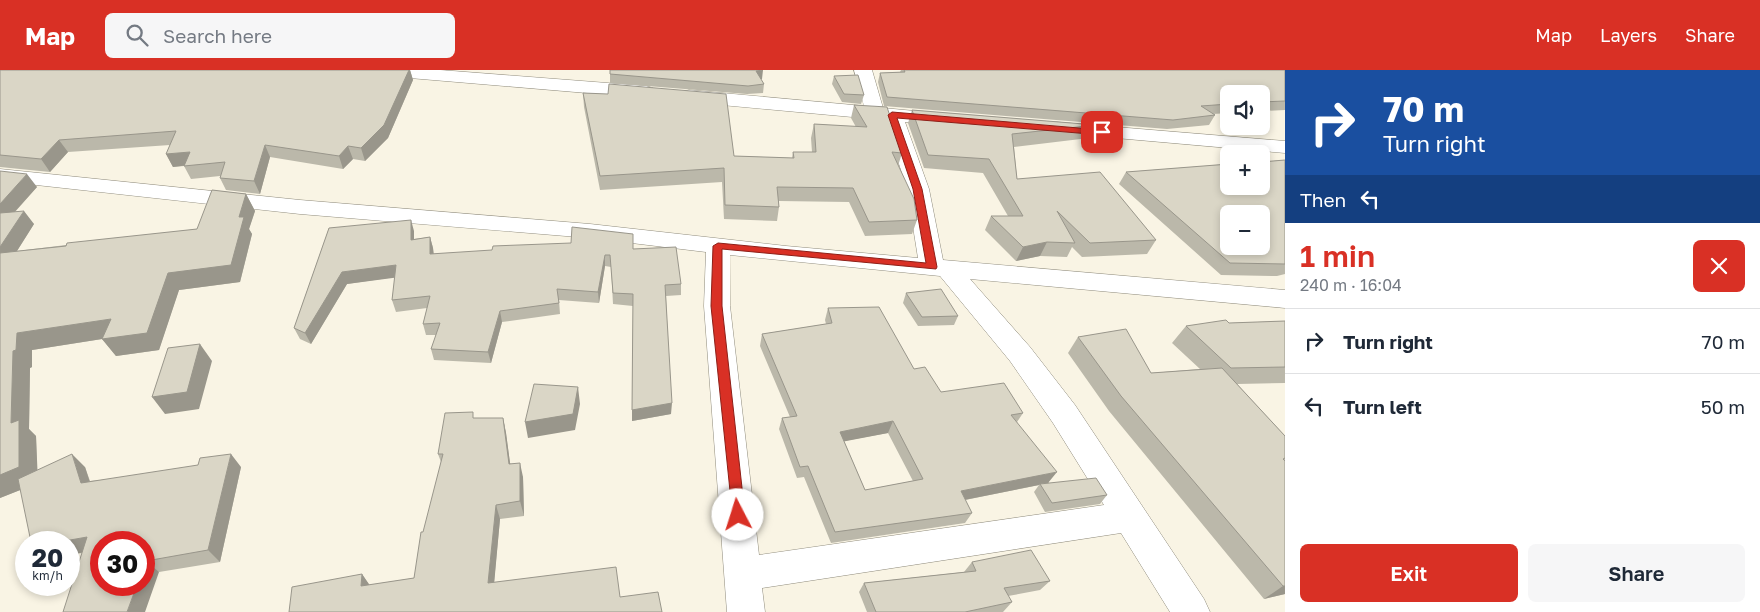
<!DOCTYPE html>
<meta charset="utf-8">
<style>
:root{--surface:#fff;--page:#f6f6f7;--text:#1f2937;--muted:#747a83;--line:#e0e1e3;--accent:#d93025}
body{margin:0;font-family:"Golos Text",sans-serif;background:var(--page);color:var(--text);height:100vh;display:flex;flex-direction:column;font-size:19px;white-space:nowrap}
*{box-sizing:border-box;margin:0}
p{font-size:16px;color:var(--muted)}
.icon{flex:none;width:28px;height:28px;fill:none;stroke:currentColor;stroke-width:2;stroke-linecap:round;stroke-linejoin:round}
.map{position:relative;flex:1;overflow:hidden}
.drawer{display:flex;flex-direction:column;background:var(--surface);width:475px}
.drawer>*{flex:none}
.guide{background:#1a4fa0;color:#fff;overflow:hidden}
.tools{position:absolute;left:1220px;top:15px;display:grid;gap:10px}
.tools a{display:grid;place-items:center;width:50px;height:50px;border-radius:8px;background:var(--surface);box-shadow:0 2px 8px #0003;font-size:25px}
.speed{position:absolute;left:15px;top:461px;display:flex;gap:10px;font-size:25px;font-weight:700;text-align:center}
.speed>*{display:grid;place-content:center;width:65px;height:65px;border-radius:50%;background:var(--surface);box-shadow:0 2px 8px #0003;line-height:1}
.speed small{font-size:12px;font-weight:400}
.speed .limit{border:8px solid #d22;background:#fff;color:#111}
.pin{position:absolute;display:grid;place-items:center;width:42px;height:42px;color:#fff;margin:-21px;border-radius:10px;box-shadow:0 2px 8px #0006}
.me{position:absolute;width:55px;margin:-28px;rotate:355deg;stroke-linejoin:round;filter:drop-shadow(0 0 4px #0008)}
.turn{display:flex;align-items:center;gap:18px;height:105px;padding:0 15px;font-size:22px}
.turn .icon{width:65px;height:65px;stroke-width:2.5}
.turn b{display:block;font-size:35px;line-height:42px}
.then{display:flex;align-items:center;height:48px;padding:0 15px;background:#0003;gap:10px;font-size:19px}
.round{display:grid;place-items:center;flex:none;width:52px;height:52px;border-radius:8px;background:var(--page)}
.overview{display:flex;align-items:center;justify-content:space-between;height:85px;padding:0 15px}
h1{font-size:30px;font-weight:600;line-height:38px;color:var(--accent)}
.button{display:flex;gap:10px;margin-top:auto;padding:10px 15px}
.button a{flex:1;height:58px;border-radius:8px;background:var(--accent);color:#fff;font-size:20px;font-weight:600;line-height:58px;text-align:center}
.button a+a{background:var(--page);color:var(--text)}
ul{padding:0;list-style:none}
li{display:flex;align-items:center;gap:15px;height:65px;padding:0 15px;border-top:1px solid var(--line)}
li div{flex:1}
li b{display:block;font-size:19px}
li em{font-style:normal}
header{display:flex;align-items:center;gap:30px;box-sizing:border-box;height:70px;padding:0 25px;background:var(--accent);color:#fff}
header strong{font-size:24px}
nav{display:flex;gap:28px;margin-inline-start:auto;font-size:18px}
.search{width:350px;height:45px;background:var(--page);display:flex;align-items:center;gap:12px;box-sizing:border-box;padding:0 18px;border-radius:8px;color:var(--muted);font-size:19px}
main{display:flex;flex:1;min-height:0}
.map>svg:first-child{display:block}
</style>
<header>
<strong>Map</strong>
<div class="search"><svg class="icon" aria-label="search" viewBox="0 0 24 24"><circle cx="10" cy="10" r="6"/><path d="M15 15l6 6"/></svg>Search here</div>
<nav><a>Map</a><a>Layers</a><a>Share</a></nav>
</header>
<main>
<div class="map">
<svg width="1285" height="542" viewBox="0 0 1285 542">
<rect width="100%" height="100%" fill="#f9f4e4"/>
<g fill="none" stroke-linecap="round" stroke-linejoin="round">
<defs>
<path id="street" d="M365 0H440L646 16 653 18 655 22 653 26 646 28 374 5 368 4Z
M854 0H872L883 38 947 44 954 46 957 50 954 54 947 56 905 52 929 119 943 190 1285 220V238L970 209 1030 277 1075 335 1204 529 1210 542H1170L1121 463 762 518 765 542H727L704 236 706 182 590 168 300 144 0 111V99L300 130 590 154 786 176 918 188 907 119 885 50 689 32 682 30 680 26 682 22 689 20 864 36ZM730 185 940 206 1010 291 1053 353 1104 435 759 485 730 236Z
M1055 52 1285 71V83L1048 62 1045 58 1048 54Z"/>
</defs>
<use href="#street" stroke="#8f8b7c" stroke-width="1"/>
<use href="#street" fill="#fff" fill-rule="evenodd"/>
</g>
<path fill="#bbb8aa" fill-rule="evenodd" d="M0 0H410L413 10 388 68 365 91 353 89 343 99 270 87 260 124 226 120 220 108V106L191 109 184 96 173 97 166 84 170 75 68 82 50 102 0 97Z
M610 0 762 9H761L764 14 763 23 747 24 610 13Z
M901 0H1285V40L1261 41V24H1229V43L1213 44 1215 45 1209 55 1167 59 884 36 878 12 880 3 900 2Z
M834 6 864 25 861 34 842 32 832 14Z
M583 23 734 86 792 88 793 82H812L811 68 814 54 856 57 851 48 854 35 902 83 898 96 917 150 912 164 865 166 849 132 779 131V137L777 151 724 149 722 112 600 120 584 37Z
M912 40 1096 55 1089 68 1014 77 1017 109 1156 170 1147 184 1082 187 1072 177 1067 187 1040 186 1016 191 985 160 991 146H1008L983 103 924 98 908 53Z
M1285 90V204L1277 206 1221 205 1119 114 1126 102Z
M0 101 37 117 15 142 34 154 17 181 197 159 246 124 255 141 249 159 252 164 240 212 179 220 159 280 116 286 102 269 32 280V297L30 298 29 359 36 366 37 400 85 397 90 411 241 397 220 492 159 502 82 483 69 485 20 420 0 428Z
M329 158 414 161V169L430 167 433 178 434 184 633 179 681 214V225L666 226 671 344 632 351 633 236 613 234 611 197 605 196 599 233 559 230 560 244 502 252 491 293 434 290 431 279 436 265H426L423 254 427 238 396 242 392 230 395 207 347 214 311 274 300 269 294 258Z
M906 223 958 246 954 255 918 256 903 233Z
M828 238 914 299 941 322 1023 343 1017 352 1049 413 1107 425 1100 434 1045 442 1034 422 1039 415 965 430 972 443 965 453 831 473 804 407 797 408 779 359 782 348 790 347 760 276 762 264 826 254 825 250ZM888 363 913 411 865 420 844 371Z
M1285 251V313L1237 314 1285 366V524L1264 529 1109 341 1068 283 1078 267 1151 303 1200 299 1172 273 1186 256 1229 253Z
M475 348H503L506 363 510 393 523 407 524 446 500 449 494 512 620 527 662 542H289L362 504 369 515 414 508 441 392 438 384Z
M972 492 1050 511 1040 520 1008 526 1012 532 1003 542H867L859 522 864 513 964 502Z"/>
<path fill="#99968b" d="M409 0H410L413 10 388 68 365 91 361 78Z
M763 0 762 9H755L756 1Z
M59 70 68 82 50 102 41 89Z
M265 75 270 87 260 124 254 111Z
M348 76 353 89 343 99 339 86Z
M190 82 197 94 173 97 166 84Z
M27 104 37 117 1 157 0 156V134Z
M246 124 255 141 249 159 252 164 240 212 179 220 159 280 116 286 102 269 32 280V297L30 298 29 359 36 366 38 413 0 428V405L11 353 13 281 17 263 111 249 239 147Z
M24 141 34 154 10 192 0 194V177Z
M411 150 414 161V181L411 170Z
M430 167 433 178 434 195 430 184Z
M1047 172 1040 186 1016 191 1023 177Z
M605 185V196L599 233 598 222Z
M396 195 400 207 347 214 311 274 305 263 342 202Z
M500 241 502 252 491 293 488 282Z
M200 274 212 291 199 339 165 344 152 327Z
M578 317 580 334 575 360 528 368 525 352Z
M672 333 671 344 632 351V340Z
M503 348 506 363 512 408 509 394Z
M893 351 888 363 836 373 840 362Z
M72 384 85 397 94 425 81 413Z
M231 384 241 397 220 492 208 480Z
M520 393 523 407 524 446 520 431Z
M1057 402 1048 413 1040 414 1039 415 954 432 961 421Z
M496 435 500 449 493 526 488 513Z
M87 467 101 479 69 485V472H59Z
M146 491 159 502 145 542H127L137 515H144V497Z
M362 504 371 517 361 516Z
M1283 516H1285V524L1264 529Z"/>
<path fill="#dad6c6" stroke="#99968b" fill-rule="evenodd" d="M0 0H409L384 55 361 78 348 76 339 86 265 75 254 111 220 108 225 92 184 96 190 82 166 84 176 61 59 70 41 89 0 85Z
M610 0H763L756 1 764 14 748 16 610 4Z
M904 0H1285V31L1261 32V24H1229V34L1201 36 1215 45 1173 50 887 27 880 3 905 2Z
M858 5 864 25 844 24 834 6Z
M609 14 726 24 734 86 794 88 793 82H816L814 54 867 57 854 35 887 37 902 83 892 82 914 129 917 150 869 152 853 118 777 117 779 137 725 135 724 98 600 106 583 23 608 24Z
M912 40 1096 55 1012 64 1017 109 1100 102 1156 170 1090 173 1057 141 1075 173 1047 172 1023 177 991 146H1023L989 89 928 85Z
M1285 90V194L1230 193 1126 102 1229 94V116H1261V92ZM1229 144H1261V176H1229Z
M0 101 27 104 0 134Z
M212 120 246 124 239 147H244L231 195 168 203 147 263 102 269 111 249 17 263 16 280 13 281 11 353 19 350V397L0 405V183L66 176 67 173 197 159Z
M24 141 0 177V143Z
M411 150V170L430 167V184L492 180 493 176 571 173 572 157 633 164V179L676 177 681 214 665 215 672 333 632 340 633 224 613 223 610 185H605L598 222 557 219 559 233 500 241 488 282 431 279 440 253 423 254 430 226 392 230 396 195 342 202 305 263 294 258 329 158Z
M941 219 958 246 922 247 906 223Z
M879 237 914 299 925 297 941 322 1004 313 1023 343 1011 345 1057 402 961 421 972 443 835 462 808 396 800 397 782 348 797 346 762 264 832 253 828 238ZM893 351 923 409 865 420 840 362Z
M1226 250 1229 253 1285 251V297L1231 298 1186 256Z
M1126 259 1151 303 1222 298 1285 366V388L1283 389 1285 391V516H1283L1121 326 1078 267Z
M200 274 187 322 152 327 168 278Z
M534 314 578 317 573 344 525 352Z
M473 342V348H503L509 394 520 393V431L496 435 488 513 616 497 620 527 658 522 662 542H289L292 517 362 504 361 516 414 508 421 462H423L443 384H438L445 343Z
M72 384 81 413 198 395 200 388 231 384 208 480 146 491 144 497V472H101V515H137L127 542H63L87 467 59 472H31L18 409Z
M1096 408 1107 425 1052 433 1040 414Z
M1031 480 1050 511 1004 518 1012 532 965 542H876L864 513 976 501 972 492Z"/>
<path fill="#d93025" stroke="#8d1f18" d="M892 42 1102 60 1106 62 1102 65 897 48 922 119 937 197 936 199 722 179V236L745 445 743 450 738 452 733 450 711 236 713 176 718 173 926 193 913 119 888 45Z"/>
</svg>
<div class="tools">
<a><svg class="icon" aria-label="sound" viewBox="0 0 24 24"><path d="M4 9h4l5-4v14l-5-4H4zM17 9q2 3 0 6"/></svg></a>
<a>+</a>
<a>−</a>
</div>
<div class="speed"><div>20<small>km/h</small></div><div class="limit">30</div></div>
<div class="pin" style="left:1102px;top:62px;background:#d93025"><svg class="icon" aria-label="arrive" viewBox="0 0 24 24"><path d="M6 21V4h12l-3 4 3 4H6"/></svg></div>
<svg class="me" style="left:738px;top:445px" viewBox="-20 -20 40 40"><circle r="19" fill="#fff"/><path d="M0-13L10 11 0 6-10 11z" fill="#d93025"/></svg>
</div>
<section class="drawer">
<div class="guide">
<div class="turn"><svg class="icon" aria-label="right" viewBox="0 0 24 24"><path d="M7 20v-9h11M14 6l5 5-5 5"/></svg><div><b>70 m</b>Turn right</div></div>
<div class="then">Then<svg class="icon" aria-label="left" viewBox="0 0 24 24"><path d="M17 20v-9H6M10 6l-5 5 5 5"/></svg></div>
</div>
<div class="overview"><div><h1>1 min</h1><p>240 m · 16:04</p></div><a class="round" style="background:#d93025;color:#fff"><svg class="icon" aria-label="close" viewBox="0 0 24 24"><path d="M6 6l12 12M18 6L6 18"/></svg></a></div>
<ul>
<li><svg class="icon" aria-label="right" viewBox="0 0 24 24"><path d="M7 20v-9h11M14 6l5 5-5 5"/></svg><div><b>Turn right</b></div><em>70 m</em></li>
<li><svg class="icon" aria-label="left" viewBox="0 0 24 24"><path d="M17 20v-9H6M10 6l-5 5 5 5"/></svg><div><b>Turn left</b></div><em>50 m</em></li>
</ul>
<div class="button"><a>Exit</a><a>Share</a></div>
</section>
</main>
